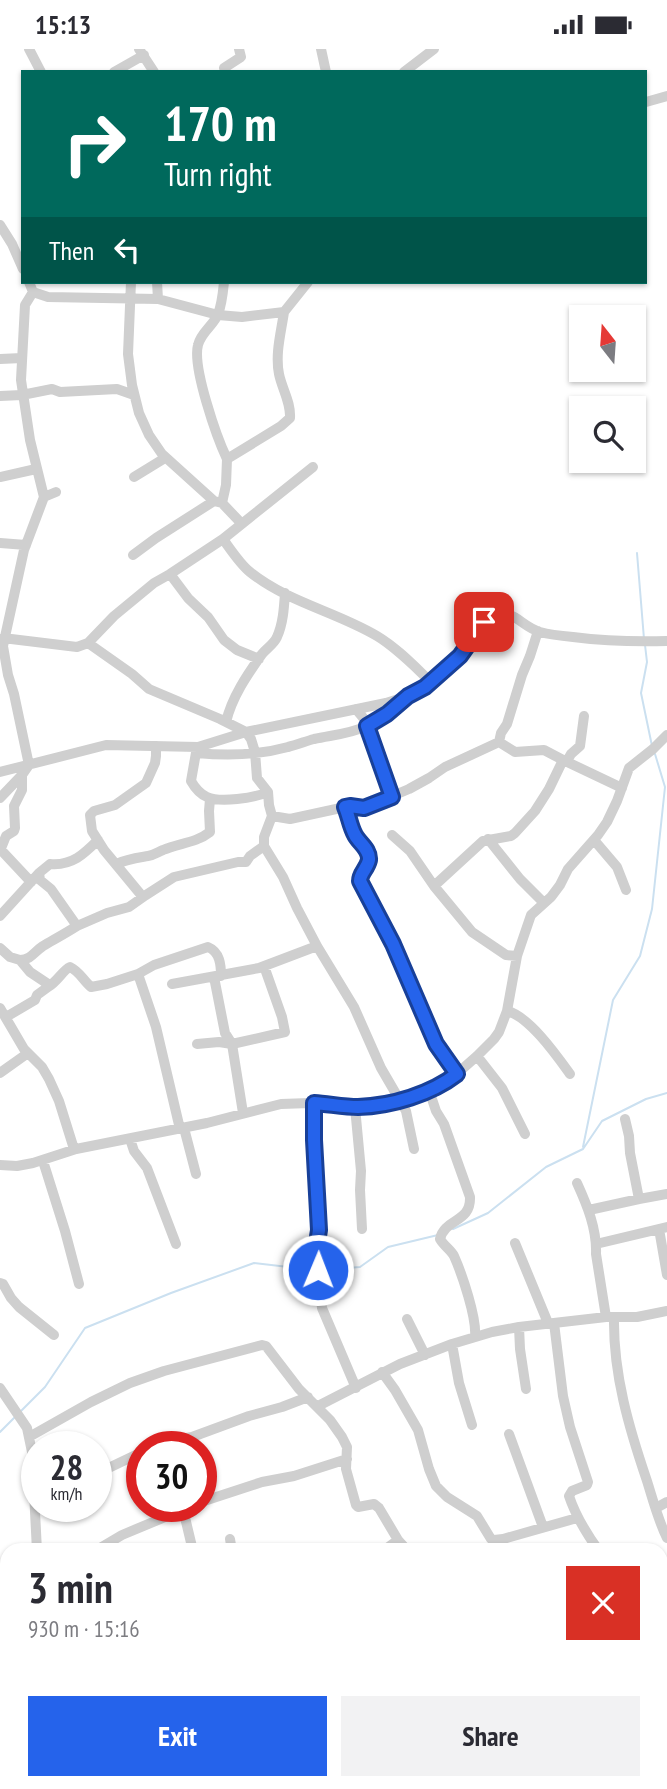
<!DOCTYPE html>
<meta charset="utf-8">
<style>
:root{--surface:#fff;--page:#f2f2f3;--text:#2b2b33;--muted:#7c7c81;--accent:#2563eb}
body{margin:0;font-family:"PT Sans Narrow",sans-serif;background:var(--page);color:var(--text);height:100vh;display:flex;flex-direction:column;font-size:26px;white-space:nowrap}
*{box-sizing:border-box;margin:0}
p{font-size:23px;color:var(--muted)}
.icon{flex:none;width:38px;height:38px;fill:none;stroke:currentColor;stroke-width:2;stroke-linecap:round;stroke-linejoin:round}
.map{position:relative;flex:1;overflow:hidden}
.sheet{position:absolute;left:0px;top:1494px;width:668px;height:247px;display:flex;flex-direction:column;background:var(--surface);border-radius:21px 21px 0 0;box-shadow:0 2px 5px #0004}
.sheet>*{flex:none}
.banner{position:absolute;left:21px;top:21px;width:626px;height:214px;border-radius:0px;box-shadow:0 2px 5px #0004;background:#00695c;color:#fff;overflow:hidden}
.needle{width:46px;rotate:343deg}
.controls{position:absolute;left:569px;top:256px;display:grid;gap:14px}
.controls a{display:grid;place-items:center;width:77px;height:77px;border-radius:0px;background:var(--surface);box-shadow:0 2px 5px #0004;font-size:35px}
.speed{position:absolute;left:21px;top:1382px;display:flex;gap:14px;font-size:35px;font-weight:700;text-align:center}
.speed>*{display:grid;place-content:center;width:91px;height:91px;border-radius:50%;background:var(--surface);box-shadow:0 2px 5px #0004;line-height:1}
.speed small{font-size:18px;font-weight:400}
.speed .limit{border:10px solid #d22;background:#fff;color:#111}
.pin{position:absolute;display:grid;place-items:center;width:60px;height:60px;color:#fff;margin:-30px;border-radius:14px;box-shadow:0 4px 10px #0006}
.me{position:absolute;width:77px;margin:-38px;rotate:1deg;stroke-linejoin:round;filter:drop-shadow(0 0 5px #0008)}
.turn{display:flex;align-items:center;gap:24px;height:147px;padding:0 28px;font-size:32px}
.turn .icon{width:91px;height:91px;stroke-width:2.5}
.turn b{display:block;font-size:49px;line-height:60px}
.then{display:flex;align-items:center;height:66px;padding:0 28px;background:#0003;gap:14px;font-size:26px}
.round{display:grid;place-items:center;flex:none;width:74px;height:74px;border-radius:0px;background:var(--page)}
.headline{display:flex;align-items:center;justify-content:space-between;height:119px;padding:0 28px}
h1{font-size:42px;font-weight:800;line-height:52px}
.primary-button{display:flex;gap:14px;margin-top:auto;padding:14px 28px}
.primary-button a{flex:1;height:80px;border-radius:0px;background:var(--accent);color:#fff;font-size:28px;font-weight:800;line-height:80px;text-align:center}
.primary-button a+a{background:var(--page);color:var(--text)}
.status{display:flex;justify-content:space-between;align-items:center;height:49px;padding:0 35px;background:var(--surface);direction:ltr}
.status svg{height:19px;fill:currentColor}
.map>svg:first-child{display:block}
</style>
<div class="status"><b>15:13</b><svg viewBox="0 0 49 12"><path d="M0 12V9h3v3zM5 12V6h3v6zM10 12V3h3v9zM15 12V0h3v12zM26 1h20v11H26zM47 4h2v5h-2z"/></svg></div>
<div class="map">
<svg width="667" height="1740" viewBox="0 0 667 1740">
<rect width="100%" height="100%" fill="#fff"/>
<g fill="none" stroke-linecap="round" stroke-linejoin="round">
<path stroke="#cbe0f0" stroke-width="2" d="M637 504 644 590
M645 596 647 613 641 644 652 697
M583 1098 613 951 640 907 652 860 665 738 655 705
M453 1180 488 1164 546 1118 583 1100 602 1072 646 1050 667 1044
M323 1221 360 1218 388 1198 438 1186
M20 1363 45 1338 85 1279 171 1244 254 1214 314 1221
M0 1383 16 1367"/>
<path stroke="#cfcfcf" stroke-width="10" d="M29 0 41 23
M139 0 154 23
M321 0 326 23
M224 19 241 8 239 0
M114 23 144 6
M404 23 434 0
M646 53 667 47
M0 176 12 195 23 220
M29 233 33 243 48 248 158 250 218 266 242 268 284 263 308 233
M131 233 128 305 132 336 139 364 149 386 162 405 214 452 222 454 241 474
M157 233 158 250
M224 233C223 243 222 255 218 265 214 276 201 283 198 296 192 318 217 389 227 410
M0 310 22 309
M0 347 22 346 52 340 60 343 117 340 134 346
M0 428 36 420
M134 428 165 409
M44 448 56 443
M222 454 226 436 227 410 281 377 290 369C291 353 282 340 279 325 275 305 281 284 284 263
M223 490C231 501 240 515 250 523 287 553 337 563 377 587 397 599 414 617 431 633
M0 494 26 496
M133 506 156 489 214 452
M170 525 188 549 208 568 224 591 237 601 259 610
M3 589 77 598 88 594 114 567 154 534 170 525 223 490 313 418
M88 594 132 625 149 640 220 670 246 683 251 690 255 703 257 729 268 743 269 756 272 767 264 788V797L283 828 297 859 317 897 354 958 381 1019 406 1062 414 1100
M356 660 365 671 392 748
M226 673C232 648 247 626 262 605 267 599 274 595 277 588 283 575 284 559 285 544
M156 697V707L155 714 146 734 115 756 94 762 90 766 92 782 104 801 142 847 146 846 174 828 238 813H246L250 807 264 797
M197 698 191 732C195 739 200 745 207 748 220 754 254 749 268 743
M197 704C227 707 259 706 288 698 297 696 306 692 314 690 332 686 350 685 367 677 380 671 391 661 402 652
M563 711 622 739
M567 712 571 705 580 697 584 667
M0 723 106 696 198 698 246 683 386 654 408 647 425 638 460 607 490 566C517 560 518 576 540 583 551 586 562 587 573 588 605 592 635 593 667 592
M0 749 22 726 29 716 14 645 8 626 3 597 24 501 44 448 30 391 21 331 25 256 33 243
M345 758C349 767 350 777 355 786 359 795 370 800 368 811 367 820 360 824 360 833L393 896 436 995 457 1025
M272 767 290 770 350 757 364 759 409 740 429 729 445 718 499 693 501 684 507 675 522 626 530 607 538 582
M392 786 410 802 434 837 472 883 506 906 517 907
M488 790 520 830 544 854
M594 791 617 818 626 841
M1 801 31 833
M0 802 6 787 14 782 15 779 14 757 22 741V726
M116 815C127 810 136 809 148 807 154 806 158 803 163 801 179 794 196 794 210 783L209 762 210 750
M39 824 40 831 51 840 77 877 107 864 129 858 146 846
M434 837 483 792 511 787 515 784 535 762 549 740 563 711 544 701 515 703 499 693
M0 867 39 824 50 815C72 817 84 805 98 791
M0 899 10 908 20 911 30 923 48 935V938L37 946 35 951 6 968
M20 911C31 911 34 903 43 897 55 890 66 884 77 877
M138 925 156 978 180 1080
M214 928 225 984 232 995 243 1064
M172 935 259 919 317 897
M48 938C58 932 63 921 70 918 79 922 83 931 91 938L107 935 138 925 154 916 208 898C220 903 221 916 221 927
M0 959 24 1000 42 1018 49 1030 59 1052 74 1100
M507 962C529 967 557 1007 570 1025
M197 995 219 993 232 995 285 983 282 968 264 917
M477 1007 502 1039 525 1085
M0 1024 28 1004
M429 1041 436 1062 444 1075 470 1148C471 1174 445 1169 440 1190 444 1197 451 1201 454 1207 462 1225 477 1269 475 1288
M314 1054V1091L319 1181C316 1197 316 1215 318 1231 319 1235 321 1239 321 1242 322 1248 321 1253 322 1259L356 1339
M355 1058 361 1122 360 1141 362 1180
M625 1070 629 1087 630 1104 639 1150
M184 1079 196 1125
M130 1090 134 1102 147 1119 176 1195
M43 1112 65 1182 79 1235
M0 1116 17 1117 33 1114 76 1100 207 1074 281 1055 310 1054 355 1058 369 1057 410 1048 432 1040 452 1029 477 1007 494 990 499 983 507 962 517 907 531 866 551 848 560 836 568 820 598 786 607 773 617 752 629 719 653 700 667 686
M577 1134C587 1156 597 1180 596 1205L606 1268
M589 1161 639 1150 667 1145
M659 1180 667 1226
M515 1194 548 1274
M596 1195 667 1178
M0 1234 3 1235 11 1249 19 1258 54 1286
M614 1268C613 1325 629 1379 647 1432 653 1451 658 1471 667 1489
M407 1270 425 1306
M554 1274 563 1347 570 1378 588 1433 587 1436 572 1442 569 1447C576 1468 586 1484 599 1502
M519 1278 520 1300 526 1340
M452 1295 459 1334 472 1376
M382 1323 395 1341 418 1381 429 1420 436 1437 447 1448 477 1467 491 1490 494 1491 503 1490 577 1469
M0 1339 27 1379 32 1403 37 1502
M318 1357 400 1315 452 1295 492 1283 519 1278 606 1268H637L667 1262
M509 1385 543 1478
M29 1388 91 1353 130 1334 164 1322 262 1296 266 1297 299 1340 330 1371 342 1388 347 1398 346 1420 356 1456 358 1458 374 1455 379 1459 398 1491 408 1502
M151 1398 165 1393 192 1388 249 1367 282 1358 308 1348
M96 1425 142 1403
M201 1453 262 1433 294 1427 347 1410
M656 1459 667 1453
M183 1460 193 1502
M230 1490 232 1502
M95 1502 122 1486 189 1458
M383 1502 398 1491
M662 1561 667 1556
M0 1633 7 1622
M662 1705 667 1703
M0 1714 7 1718
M52 1734 71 1740
M302 1734 314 1740
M459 1734 467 1740
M565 1734 566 1740
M619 1734V1740
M124 1740 145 1734
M223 1740 226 1734
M498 1740 504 1734
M650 1740 651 1734"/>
</g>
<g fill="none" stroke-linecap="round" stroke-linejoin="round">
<defs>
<path id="route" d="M318 1221 317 1194 319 1181 314 1091V1054C329 1055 344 1058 358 1058 392 1057 431 1045 457 1025L436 995 393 895 360 832C360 824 367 820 369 811 370 800 359 794 355 786 350 777 349 767 345 758L350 757 364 759 392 748 367 677 387 665 408 647 425 638 460 607 484 573"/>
</defs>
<use href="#route" stroke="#184099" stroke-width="18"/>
<use href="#route" stroke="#2563eb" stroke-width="12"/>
</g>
</svg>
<div class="controls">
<a><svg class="needle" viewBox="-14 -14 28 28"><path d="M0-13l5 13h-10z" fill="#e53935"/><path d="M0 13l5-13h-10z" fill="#7c7c81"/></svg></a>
<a><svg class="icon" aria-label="search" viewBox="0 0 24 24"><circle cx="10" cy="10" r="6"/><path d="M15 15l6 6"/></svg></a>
</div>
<div class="speed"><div>28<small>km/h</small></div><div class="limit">30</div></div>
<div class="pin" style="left:484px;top:573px;background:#d93025"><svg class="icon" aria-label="arrive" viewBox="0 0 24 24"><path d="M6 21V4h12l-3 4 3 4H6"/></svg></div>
<svg class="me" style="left:318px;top:1221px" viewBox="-20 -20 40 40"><circle r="17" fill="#2563eb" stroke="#fff" stroke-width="3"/><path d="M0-11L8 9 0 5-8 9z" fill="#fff"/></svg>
<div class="banner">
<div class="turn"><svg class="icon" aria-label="right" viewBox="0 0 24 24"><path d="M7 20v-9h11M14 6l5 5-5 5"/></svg><div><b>170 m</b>Turn right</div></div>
<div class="then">Then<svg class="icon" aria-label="left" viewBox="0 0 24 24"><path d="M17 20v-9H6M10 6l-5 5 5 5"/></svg></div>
</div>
<section class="sheet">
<div class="headline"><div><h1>3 min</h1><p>930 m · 15:16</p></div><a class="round" style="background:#d93025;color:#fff"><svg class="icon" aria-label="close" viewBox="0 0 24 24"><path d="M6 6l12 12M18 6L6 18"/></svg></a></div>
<div class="primary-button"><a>Exit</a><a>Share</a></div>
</section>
</div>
